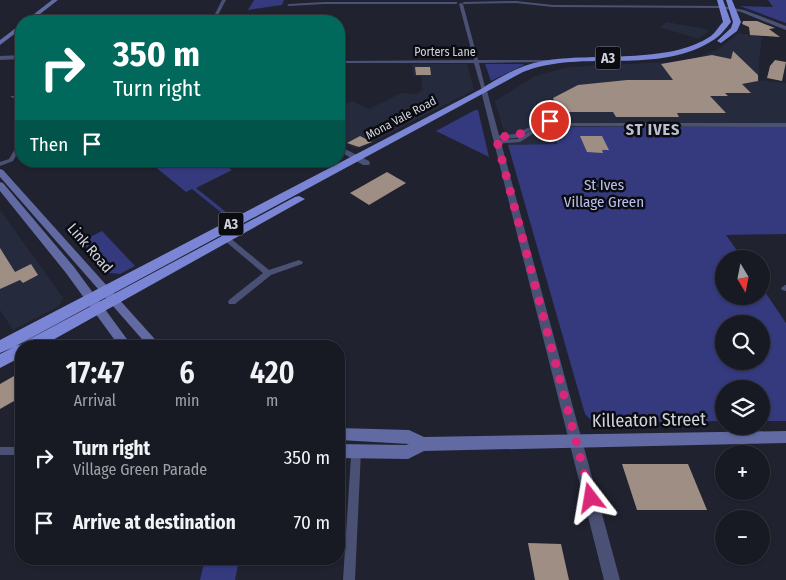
<!DOCTYPE html>
<meta charset="utf-8">
<style>
:root{--surface:#181a23;--page:#21232b;--text:#f1f3f6;--muted:#9fa1a6;--line:#363841}
body{margin:0;font-family:"Fira Sans Condensed",sans-serif;background:var(--page);color:var(--text);height:100vh;display:flex;flex-direction:column;font-size:19px;white-space:nowrap}
*{box-sizing:border-box;margin:0}
p{font-size:16px;color:var(--muted)}
.icon{flex:none;width:28px;height:28px;fill:none;stroke:currentColor;stroke-width:2;stroke-linecap:round;stroke-linejoin:round}
.map{position:relative;flex:1;overflow:hidden}
.panel{position:absolute;left:15px;top:340px;width:330px;height:225px;display:flex;flex-direction:column;background:var(--surface);border-radius:20px;box-shadow:0 1px 4px #0004,0 0 0 1px var(--line)}
.panel>*{flex:none}
.hud{position:absolute;left:15px;top:15px;width:330px;height:152px;border-radius:20px;box-shadow:0 1px 4px #0004,0 0 0 1px var(--line);background:#00695c;color:#fff;overflow:hidden}
.needle{width:32px;rotate:170deg}
.buttons{position:absolute;left:715px;top:250px;display:grid;gap:10px}
.buttons a{display:grid;place-items:center;width:55px;height:55px;border-radius:50%;background:var(--surface);box-shadow:0 1px 4px #0004,0 0 0 1px var(--line);font-size:25px}
.pin{position:absolute;display:grid;place-items:center;width:42px;height:42px;color:#fff;margin:-21px;border:2px solid #fff;border-radius:50%;box-shadow:0 1px 5px #0007}
.me{position:absolute;width:55px;margin:-28px;rotate:346deg;stroke-linejoin:round;filter:drop-shadow(0 0 4px #0008)}
.turn{display:flex;align-items:center;gap:18px;height:105px;padding:0 15px;font-size:22px}
.turn .icon{width:65px;height:65px;stroke-width:2.5}
.turn b{display:block;font-size:35px;line-height:42px}
.then{display:flex;align-items:center;height:48px;padding:0 15px;background:#0003;gap:10px;font-size:19px}
.eta{display:flex;justify-content:space-evenly;align-items:center;height:85px;text-align:center}
.eta b{font-size:30px;font-weight:600;line-height:35px}
ul{padding:0;list-style:none}
li{display:flex;align-items:center;gap:15px;height:65px;padding:0 15px}
li div{flex:1}
li b{display:block;font-size:19px}
li em{font-style:normal}
.map>svg:first-child{display:block}
</style>
<div class="map">
<svg width="786" height="580" viewBox="0 0 786 580">
<rect width="100%" height="100%" fill="#20222f"/>
<path fill="#262a3d" d="M667 22 710 30 699 39 659 27Z
M739 33 762 37 759 63V80L786 83V127H550L557 145H508L495 101 535 76 569 67 670 62 697 58 717 50Z
M412 64H467L474 90 363 147 354 148 339 139V107L352 101 369 109 401 93 416 94 423 90 421 76H413Z
M0 210 63 298 59 306 13 330 0 310Z"/>
<path fill="#343a7d" fill-rule="evenodd" d="M254 0H284L282 5 248 10Z
M768 0H786V23L740 6 773 7Z
M485 64H523L524 65 491 81Z
M475 110H478L489 157 436 131Z
M549 127H786V234L726 235 743 259H724V296H761V286L786 323V421H761V389H724V421L601 423 591 420 585 414 508 145 557 144ZM724 324H761V361H724Z
M148 161H219L232 170 196 188 231 216 228 218 192 189 186 192Z
M102 231 135 266 120 274 109 273 80 242Z
M205 559H239L235 580H200Z"/>
<path fill="#9f8e84" d="M743 21H757L775 28 769 29 780 37 750 35 749 27 742 24Z
M733 51 758 75V81L742 84 751 93H725L728 96H710L726 113H677L679 117H616L613 112H559L553 98 578 85 627 80H673L661 64 712 55 731 59Z
M775 60 786 62 782 81 767 78 770 66Z
M415 67H430L431 75H416Z
M360 136 372 142 359 147 347 143Z
M580 136H602L609 150H602L603 153 587 152Z
M387 172 406 183 369 205 350 193Z
M0 248 15 272 31 264 38 275 23 283 20 280 0 289Z
M21 372V397L0 409V384Z
M622 464H688L707 510H637Z
M528 543 561 544 569 580H535Z"/>
<g fill="none" stroke-linecap="round" stroke-linejoin="round">
<path fill="#4b5174" fill-rule="evenodd" d="M222 0H226L217 17 243 15 285 14 287 15 285 16 243 17 216 20 214 21H102L104 20 213 18Z
M516 1 553 5 724 6 726 7 724 8 553 7 516 3 464 4 462 3 464 2Z
M324 2H456L458 3 456 4H324L289 6 287 5 289 4Z
M461 3 463 4 478 60H549L551 61 549 62 479 63 486 91 484 92 482 91 474 63H339V61L474 60 459 4Z
M11 96H21V98H13L11 97Z
M558 117 565 120 566 123H786V127L562 126 542 128 520 142 497 144 494 142 497 140 517 139 533 129 516 138 496 139 494 138V136L515 134 536 124H540V126L550 124 547 122 548 121ZM558 121 561 123 557 124 554 122Z
M21 141V147L13 161 0 166V162L9 159 19 142Z
M234 161H242L233 166H229V164Z
M225 237H229L269 270 299 260 303 262 302 264 271 275 235 304H229L228 302 229 300 263 273 225 241 224 239Z
M785 285H786V291L782 290 781 288Z
M0 447H21V455H0Z
M356 447 359 448 361 451 355 580H343L351 456H339V448Z"/>
<path fill="#4b5174" fill-rule="evenodd" d="M722 6 744 10 786 26V30L741 12 722 8Z
M21 55V59L0 60V56Z
M484 89 487 91 620 580H604L481 91Z
M339 146 369 161 370 163 369 165H363L339 151Z"/>
<path fill="#616aa2" fill-rule="evenodd" d="M52 0H58L31 21H25Z
M21 24V29L0 45V40Z
M0 169 3 170 161 346H148L0 177Z
M0 182 3 183 74 267 132 346H119L66 273 0 191Z
M339 428 409 430 424 437 786 431V443L424 451 408 459 339 458V444L406 445 409 444 339 440Z"/>
<path fill="#7a86d5" fill-rule="evenodd" d="M717 0H723L731 22C726 28 721 35 715 39 659 77 583 48 523 72L16 346 22 344 24 342 295 197 299 196 305 199 42 346H21V357L0 368V354L14 347 0 353V340L481 89C500 77 520 65 543 61 593 52 668 65 711 36 716 32 719 26 723 22Z
M726 0H732L741 22 737 31 721 43 717 41 731 28 733 22Z"/>
</g>
<g fill="none" stroke-linecap="round" stroke-linejoin="round">
<path stroke="#db2777" stroke-width="9" stroke-dasharray="0 16.2" d="M550 121 535 126 516 136 496 137 591 498"/>
</g>
<g text-anchor="middle" dominant-baseline="central" stroke-width="5" stroke-linejoin="round" paint-order="stroke">
<g font-size="12" fill="#d0d2db" stroke="#0b0c12">
<text x="445" y="52">Porters Lane</text>
<text transform="translate(401 118) rotate(-28)">Mona Vale Road</text>
</g>
<g fill="#0b0c12" stroke="#95979f" stroke-width="1">
<rect x="595.5" y="46.5" width="25" height="23" rx="4"/>
<rect x="218.5" y="212.5" width="25" height="23" rx="4"/>
</g>
<g font-size="14" font-weight="bold" fill="#d0d2db">
<text x="608" y="58">A3</text>
<text x="231" y="224">A3</text>
</g>
<g font-size="15" fill="#b8c1ed" stroke="#0b0c12">
<text x="604" y="185">St Ives<tspan x="604" dy="17">Village Green</tspan></text>
</g>
<g font-size="15" fill="#d0d2db" stroke="#0b0c12">
<text transform="translate(90 248) rotate(49)">Link Road</text>
</g>
<g font-size="16" font-weight="bold" letter-spacing="1" fill="#bcc0d1" stroke="#0b0c12">
<text x="653" y="129">ST IVES</text>
</g>
<g font-size="18" fill="#d0d2db" stroke="#0b0c12">
<text transform="translate(649 420) rotate(-1)">Killeaton Street</text>
</g>
</g>
</svg>
<div class="buttons">
<a><svg class="needle" viewBox="-14 -14 28 28"><path d="M0-13l5 13h-10z" fill="#e53935"/><path d="M0 13l5-13h-10z" fill="#9fa1a6"/></svg></a>
<a><svg class="icon" aria-label="search" viewBox="0 0 24 24"><circle cx="10" cy="10" r="6"/><path d="M15 15l6 6"/></svg></a>
<a><svg class="icon" aria-label="layers" viewBox="0 0 24 24"><path d="M12 4l9 5-9 5-9-5zM3 14l9 5 9-5"/></svg></a>
<a>+</a>
<a>−</a>
</div>
<div class="pin" style="left:550px;top:121px;background:#d93025"><svg class="icon" aria-label="arrive" viewBox="0 0 24 24"><path d="M6 21V4h12l-3 4 3 4H6"/></svg></div>
<svg class="me" style="left:591px;top:498px" viewBox="-20 -20 40 40"><path d="M0-17L14 15 0 8-14 15z" fill="#db2777" stroke="#fff" stroke-width="4"/></svg>
<div class="hud">
<div class="turn"><svg class="icon" aria-label="right" viewBox="0 0 24 24"><path d="M7 20v-9h11M14 6l5 5-5 5"/></svg><div><b>350 m</b>Turn right</div></div>
<div class="then">Then<svg class="icon" aria-label="arrive" viewBox="0 0 24 24"><path d="M6 21V4h12l-3 4 3 4H6"/></svg></div>
</div>
<section class="panel">
<div class="eta">
<div><b>17:47</b><p>Arrival</p></div>
<div><b>6</b><p>min</p></div>
<div><b>420</b><p>m</p></div>
</div>
<ul>
<li><svg class="icon" aria-label="right" viewBox="0 0 24 24"><path d="M7 20v-9h11M14 6l5 5-5 5"/></svg><div><b>Turn right</b><p>Village Green Parade</p></div><em>350 m</em></li>
<li><svg class="icon" aria-label="arrive" viewBox="0 0 24 24"><path d="M6 21V4h12l-3 4 3 4H6"/></svg><div><b>Arrive at destination</b></div><em>70 m</em></li>
</ul>
</section>
</div>
